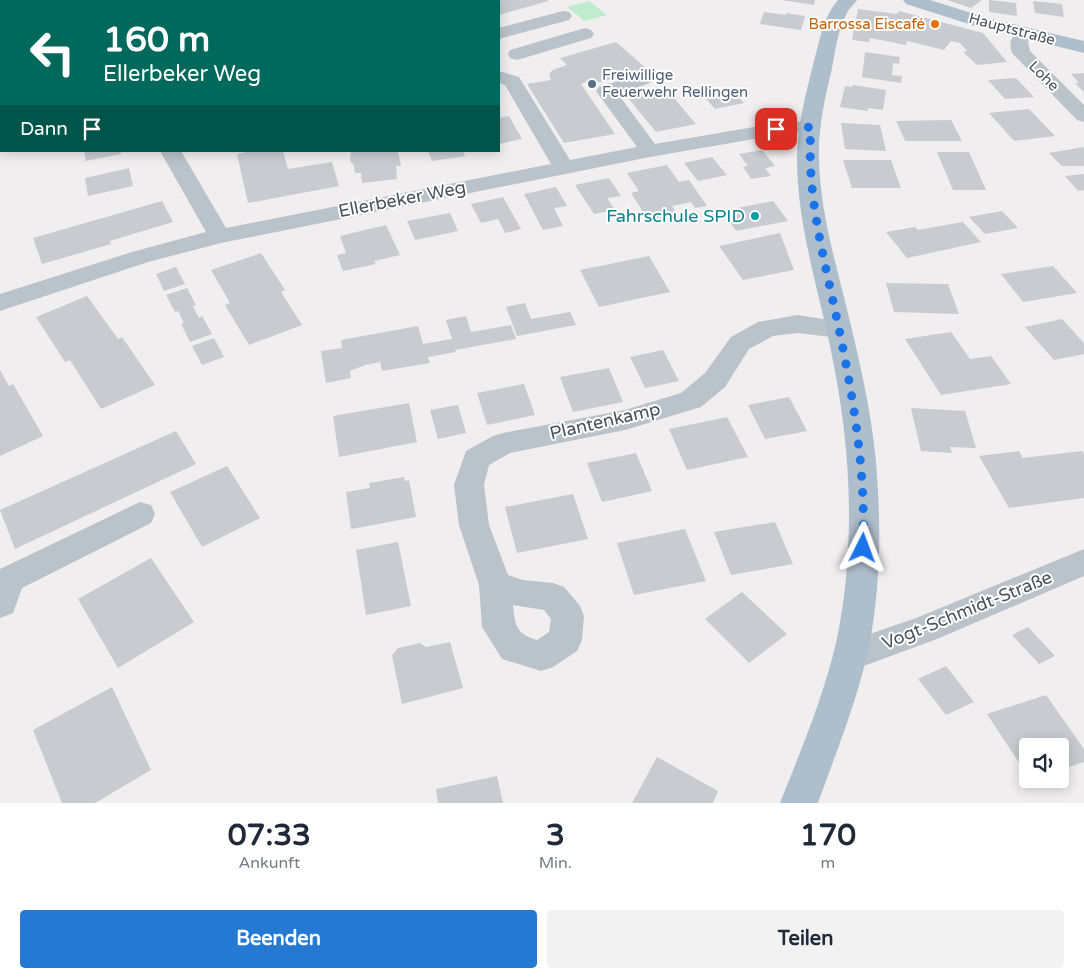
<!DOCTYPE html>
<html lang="de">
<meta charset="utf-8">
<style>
:root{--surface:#fff;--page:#f2f2f3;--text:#1f2937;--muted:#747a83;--accent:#2679d2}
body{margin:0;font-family:"Varela Round",sans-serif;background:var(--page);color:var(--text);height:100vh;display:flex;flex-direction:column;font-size:19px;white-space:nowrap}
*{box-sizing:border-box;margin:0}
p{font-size:16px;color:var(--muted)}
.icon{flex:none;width:28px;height:28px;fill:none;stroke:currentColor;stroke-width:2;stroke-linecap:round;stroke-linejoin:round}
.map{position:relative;height:803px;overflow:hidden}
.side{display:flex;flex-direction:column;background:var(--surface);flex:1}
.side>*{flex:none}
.hud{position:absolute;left:0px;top:0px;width:500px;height:152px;box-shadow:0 2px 12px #0003;background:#00695c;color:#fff;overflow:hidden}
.fabs{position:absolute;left:1019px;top:738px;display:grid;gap:10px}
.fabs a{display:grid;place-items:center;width:50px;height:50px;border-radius:5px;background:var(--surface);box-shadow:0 2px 12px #0003;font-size:25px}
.pin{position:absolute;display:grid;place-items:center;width:42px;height:42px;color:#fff;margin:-21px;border-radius:10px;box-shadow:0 2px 8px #0006}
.me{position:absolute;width:55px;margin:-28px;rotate:3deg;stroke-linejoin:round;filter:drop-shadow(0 0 4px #0008)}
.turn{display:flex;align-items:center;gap:18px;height:105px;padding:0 20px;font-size:22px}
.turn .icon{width:65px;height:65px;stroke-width:2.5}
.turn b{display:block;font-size:35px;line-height:42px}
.then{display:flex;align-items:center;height:48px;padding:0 20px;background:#0003;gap:10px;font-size:19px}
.eta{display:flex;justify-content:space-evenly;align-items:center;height:85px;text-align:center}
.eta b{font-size:30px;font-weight:700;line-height:35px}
.cta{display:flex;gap:10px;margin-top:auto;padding:10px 20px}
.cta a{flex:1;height:58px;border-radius:5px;background:var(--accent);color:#fff;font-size:20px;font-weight:700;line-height:58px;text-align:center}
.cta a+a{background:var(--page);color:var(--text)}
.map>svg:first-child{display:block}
</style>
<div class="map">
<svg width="1084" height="803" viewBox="0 0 1084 803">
<rect width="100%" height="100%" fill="#f0eeee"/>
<path fill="#bfebce" d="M589 1 607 15 585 21 567 7Z"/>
<path fill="#c8cbd0" d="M499 0H548V1L499 15Z
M781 0H815L814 5Z
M947 0H982L971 8Z
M989 0 1016 3 1017 16 989 12Z
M1033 1 1062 4 1064 17 1035 13Z
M858 9 897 14 899 11 983 33 1007 62 977 65 963 52 967 51 960 43 951 41 944 50 907 41 906 45 870 38 869 42 852 40Z
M764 12 786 15V13L805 16 801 30 760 24Z
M616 42 647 69 590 85 586 82 581 84 615 134 564 143 527 84 551 80 549 74 553 70 567 65 560 58Z
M865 52 900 57 899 64 893 63 892 75 902 76 901 83 862 77Z
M1084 73V92L1075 83H1079L1071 74Z
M1016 78 1034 97 1005 99 988 80Z
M853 85 886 90 883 110 868 108V111L840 107 845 86 852 87Z
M729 87 744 103 715 109 701 93Z
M668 91 696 124 656 132 629 99Z
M1029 109 1055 136 1014 141 989 113Z
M509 116 522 139 499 144V118Z
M951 120 962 141H905L896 121Z
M841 123 880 125 886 151 845 149Z
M1084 147V166H1062L1049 153Z
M762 150 775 166 765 168 771 176 751 179 743 167 748 166 739 154Z
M84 151H120L121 154 86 161Z
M251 151H283L288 169 332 162 339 186 248 203 237 154Z
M351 151H398L401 166H396L397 179 362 183 361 173H355L354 166 350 160Z
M428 151H463L465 156 432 161Z
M937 152H969L986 190H953Z
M712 157 727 175 698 181 684 163Z
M843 160H891L901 188H852Z
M667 165 679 182 689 180 707 206 695 208 691 202 672 206 677 214 648 220 631 193 639 191 627 173Z
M129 168 133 186 88 196 85 178Z
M1084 174V190L1078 191 1065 176Z
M609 178 621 196 607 198 615 210 594 214 575 185Z
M556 187 567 206 554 208 563 226 543 230 524 194Z
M503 197 521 229 505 233 498 219 481 223 471 204Z
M162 201 173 222 110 241 111 244 42 264 33 238Z
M773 201 788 221 736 231 722 211Z
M1002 211 1018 228 985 234 969 217Z
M450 213 458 231 415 240 407 221Z
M963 222 981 242 907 258 886 232 915 227 918 230Z
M386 225 400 255 374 261 376 264 343 271 337 255 346 253 340 236Z
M780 233 794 270 743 280 719 246Z
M261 253 285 290 281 292 302 325 249 345 225 305 230 303 211 270Z
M649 256 670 292 599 307 580 270Z
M1053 266 1077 293 1023 302 1001 274Z
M176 267 185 284 164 291 156 274Z
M886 283 948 284 959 314 894 312Z
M187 288 196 305 193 306 199 318 202 316 212 334 190 342 181 324 184 323 178 311 175 312 166 295Z
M87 296 118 339 122 337 155 385 101 409 70 360 65 362 36 317Z
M525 303 531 319 570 312 576 325 517 336 506 307Z
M466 316 471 332 511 325 516 339 455 350 456 352 428 357 430 363 382 371 380 362 365 365 350 371 351 378 326 383 321 351 342 348 341 340 418 326 423 344 452 339 446 320Z
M1062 319 1084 343V354L1054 360 1025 327Z
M951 332 970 359 991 356 1011 384 941 395 905 339Z
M214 338 224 357 202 365 192 346Z
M663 350 679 381 645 388 630 357Z
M609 368 623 402 573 412 560 377Z
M0 370 9 386 13 384 43 436 0 456Z
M524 384 535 415 487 425 477 393Z
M789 397 807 431 765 439 748 405Z
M409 403 417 442 339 457 333 416Z
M458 405 466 433 438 439 430 410Z
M911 408 965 411 976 448 950 447 952 453 921 451Z
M727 417 748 457 687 470 669 429Z
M176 431 196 464 15 549 0 510Z
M1019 451 1023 458 1082 451 1084 454V498L1009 508 979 456Z
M636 453 652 491 602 502 587 463Z
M227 466 260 518 202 547 170 492Z
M404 477 405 481 409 480 416 517 351 529 346 492 370 488 369 483Z
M573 494 588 539 517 553 505 507Z
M775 522 793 564 731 575 714 532Z
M685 529 706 581 634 595 617 543Z
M398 542 411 606 366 615 356 550Z
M151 558 194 622 118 668 78 599Z
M742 592 787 634 749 663 705 619Z
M1028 627 1055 656 1039 664 1012 635Z
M450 642 463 688 402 704 392 655 398 648 420 643 426 647Z
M946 666 974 702 946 715 918 679Z
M112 687 151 770 95 803H62L33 730Z
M1046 695 1084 749V762L1060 770V746H1028V776L987 714Z
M657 757 718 791 713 803H632Z
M497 776 503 803H438L436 789Z"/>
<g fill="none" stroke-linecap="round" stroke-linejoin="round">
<path fill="#bac3ca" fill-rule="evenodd" d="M139 0H157V1H139Z
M563 11 569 12 572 16 569 20 499 39V28Z
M585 28 591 30 594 34 591 38 517 60 510 58 508 54 510 50Z
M1027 28 1033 30 1036 34 1028 42 1030 51 1084 105V122L1077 120 1012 53C1007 40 1014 32 1027 28Z
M499 71 519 77 570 160 637 147 596 91 599 87 643 73 650 75 653 79 650 83 618 94 655 144 777 123 811 121 818 123 821 127 818 131 777 135 650 157 221 243 148 262 0 311V294L132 252 206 232 160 151H181L226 228 551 164 505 85 499 83Z
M798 315 848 323 852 329 848 335 839 338 798 333 773 336 749 349 725 387 701 407 625 430 510 453 489 465 484 485 489 525 508 575 523 580 553 583 564 587 580 606 584 616 582 640 577 651 553 667 541 671 502 659 482 627 479 585 459 525 454 485 466 451 493 436 503 433 625 410 681 393 705 373 731 337 758 322ZM513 605 544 610 551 619 549 632 537 640C516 634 515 625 513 605Z
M140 502 151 505 155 514 151 523 22 588 13 613 0 618V569Z
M1084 549V576L937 639 850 671 838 667 833 656 838 645 916 618Z"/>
<path fill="#afbecb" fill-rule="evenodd" d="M838 0H857C854 5 849 8 847 13 837 31 835 54 831 73 824 101 818 130 819 159 820 209 834 257 846 305 861 367 876 429 878 493 881 542 879 592 870 641 859 697 837 750 818 803H780C801 750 823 698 836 643 845 601 849 558 849 515 849 458 842 402 830 346 817 285 797 222 797 159 797 126 806 93 814 61 820 40 823 17 838 0Z
M903 0H930L987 18 1084 41V53L975 26 906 4Z"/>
</g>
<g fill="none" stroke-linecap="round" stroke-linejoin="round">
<path stroke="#1a73e8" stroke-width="9" stroke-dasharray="0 16.2" d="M776 129 811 127C806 197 825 261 839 329 854 401 866 474 863 548"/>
</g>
<circle fill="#e8710a" stroke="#fff" stroke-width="2" cx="935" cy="24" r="5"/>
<circle fill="#5c6f8a" stroke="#fff" stroke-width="2" cx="592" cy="84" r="5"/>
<circle fill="#0f9aa8" stroke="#fff" stroke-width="2" cx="755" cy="216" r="5"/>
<g text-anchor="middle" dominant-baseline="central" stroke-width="4" stroke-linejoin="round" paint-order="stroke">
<g font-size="15" fill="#c56008" stroke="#fff" text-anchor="end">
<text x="925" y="24">Barrossa Eiscafé</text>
</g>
<g font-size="15" fill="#47525a" stroke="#fff">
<text transform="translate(1012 29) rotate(15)">Hauptstraße</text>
<text transform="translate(1044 76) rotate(45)">Lohe</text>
</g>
<g font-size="15" fill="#4e5e75" stroke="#fff" text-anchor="start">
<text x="602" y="75">Freiwillige<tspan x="602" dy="17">Feuerwehr Rellingen</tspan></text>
</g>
<g font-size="18" fill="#47525a" stroke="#fff">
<text transform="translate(402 199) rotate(-11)">Ellerbeker Weg</text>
<text transform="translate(605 421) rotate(-13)">Plantenkamp</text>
<text transform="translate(967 610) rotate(-22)">Vogt-Schmidt-Straße</text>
</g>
<g font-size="18" fill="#0d838f" stroke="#fff" text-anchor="end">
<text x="745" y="216">Fahrschule SPID</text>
</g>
</g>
</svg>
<div class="fabs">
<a><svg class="icon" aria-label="sound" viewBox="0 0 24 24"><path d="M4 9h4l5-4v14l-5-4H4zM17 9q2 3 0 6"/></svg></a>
</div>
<div class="pin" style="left:776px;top:129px;background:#d93025"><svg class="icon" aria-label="arrive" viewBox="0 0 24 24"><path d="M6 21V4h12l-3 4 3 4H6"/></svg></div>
<svg class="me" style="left:863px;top:548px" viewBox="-20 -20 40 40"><path d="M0-17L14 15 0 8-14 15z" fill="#1a73e8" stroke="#fff" stroke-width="4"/></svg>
<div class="hud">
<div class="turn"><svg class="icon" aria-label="left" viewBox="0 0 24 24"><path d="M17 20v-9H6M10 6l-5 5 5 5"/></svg><div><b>160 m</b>Ellerbeker Weg</div></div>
<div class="then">Dann<svg class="icon" aria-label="arrive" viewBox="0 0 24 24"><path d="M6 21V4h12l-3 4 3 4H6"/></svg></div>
</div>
</div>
<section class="side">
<div class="eta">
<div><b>07:33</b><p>Ankunft</p></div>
<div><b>3</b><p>Min.</p></div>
<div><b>170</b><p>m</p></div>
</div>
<div class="cta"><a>Beenden</a><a>Teilen</a></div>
</section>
